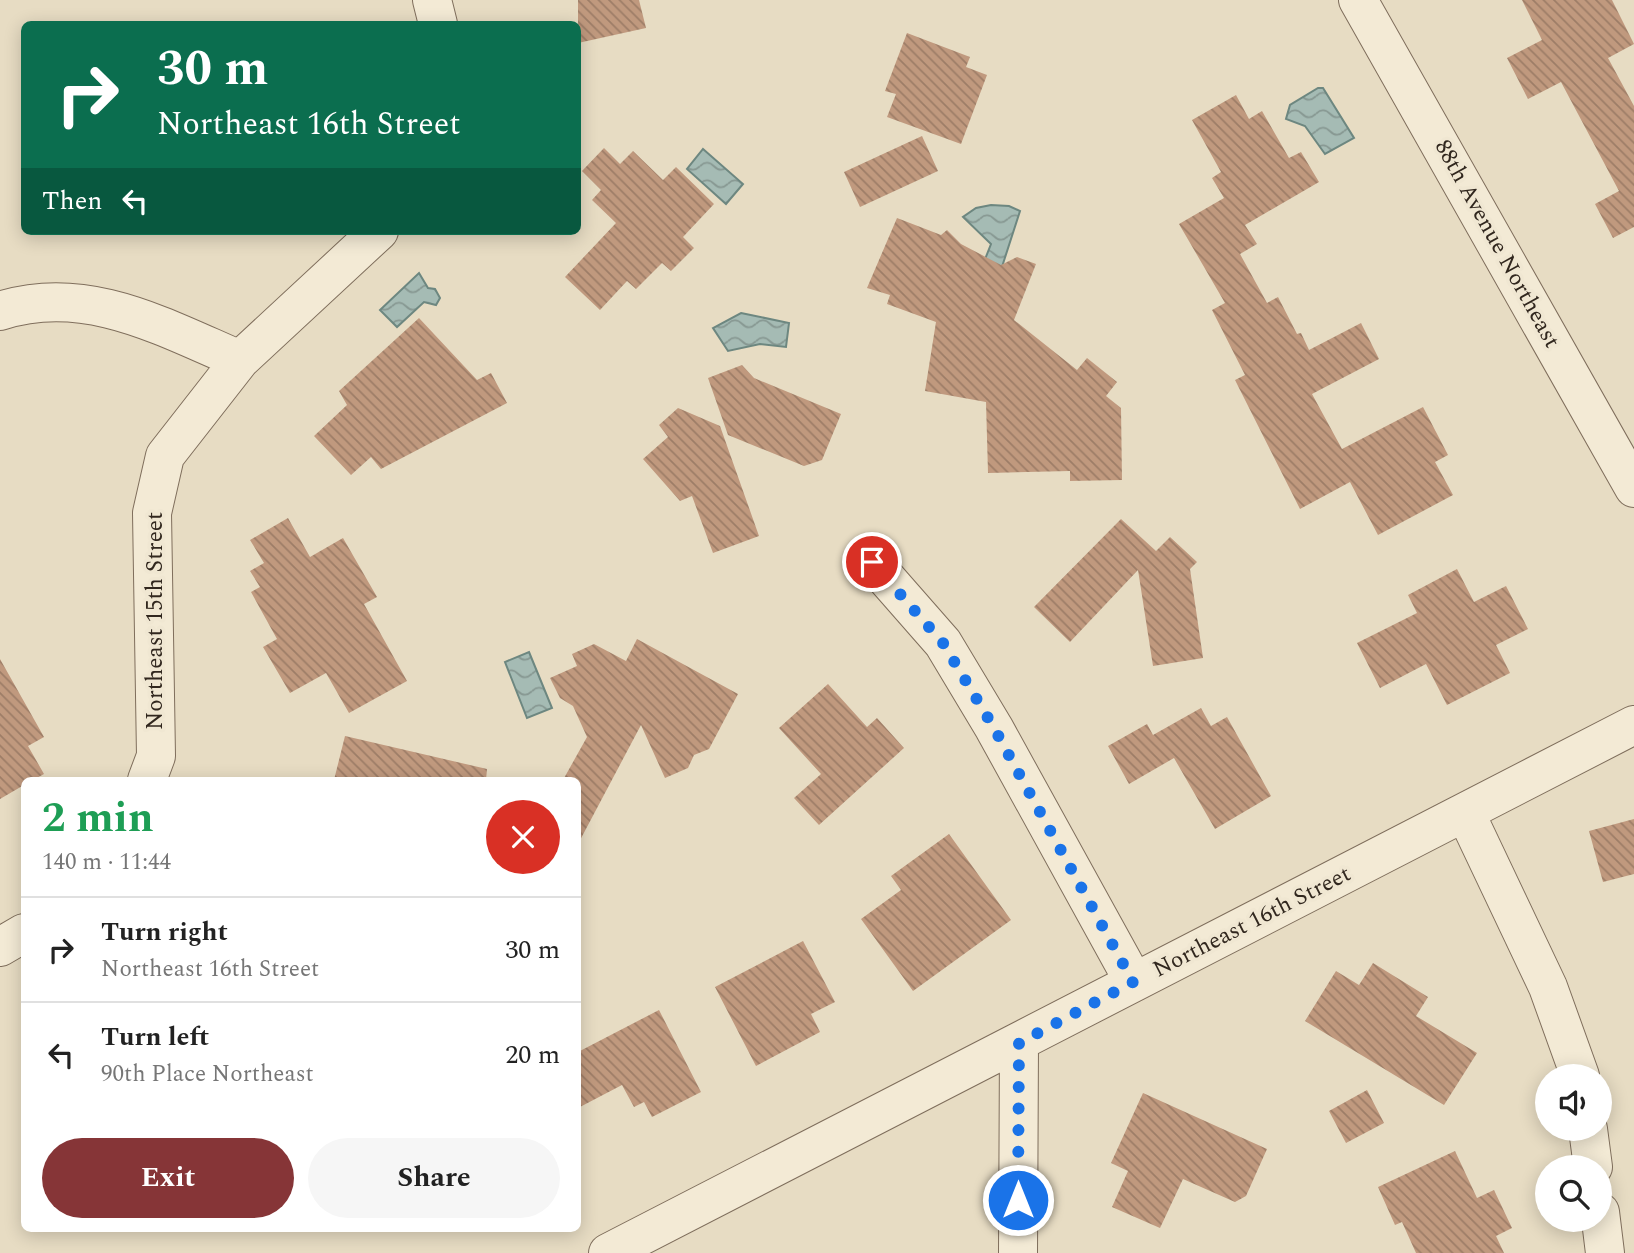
<!DOCTYPE html>
<meta charset="utf-8">
<style>
:root{--surface:#fff;--page:#f6f6f6;--text:#222;--muted:#767676;--line:#e0e0e0;--accent:#863537}
body{margin:0;font-family:Spectral,serif;background:var(--page);color:var(--text);height:100vh;display:flex;flex-direction:column;font-size:26px;white-space:nowrap}
*{box-sizing:border-box;margin:0}
p{font-size:23px;color:var(--muted)}
.icon{flex:none;width:38px;height:38px;fill:none;stroke:currentColor;stroke-width:2;stroke-linecap:round;stroke-linejoin:round}
.map{position:relative;flex:1;overflow:hidden}
.side{position:absolute;left:21px;top:777px;width:560px;height:455px;display:flex;flex-direction:column;background:var(--surface);border-radius:10px;box-shadow:0 4px 18px #0003}
.side>*{flex:none}
.banner{position:absolute;left:21px;top:21px;width:560px;height:214px;border-radius:10px;box-shadow:0 4px 18px #0003;background:#0b6e4f;color:#fff;overflow:hidden}
.controls{position:absolute;left:1535px;top:1064px;display:grid;gap:14px}
.controls a{display:grid;place-items:center;width:77px;height:77px;border-radius:50%;background:var(--surface);box-shadow:0 4px 18px #0003;font-size:35px}
.pin{position:absolute;display:grid;place-items:center;width:60px;height:60px;color:#fff;margin:-30px;border:4px solid #fff;border-radius:50%;box-shadow:0 2px 7px #0007}
.me{position:absolute;width:77px;margin:-38px;rotate:0deg;stroke-linejoin:round;filter:drop-shadow(0 0 5px #0008)}
.turn{display:flex;align-items:center;gap:24px;height:147px;padding:0 21px;font-size:32px}
.turn .icon{width:91px;height:91px;stroke-width:2.5}
.turn b{display:block;font-size:49px;line-height:60px}
.then{display:flex;align-items:center;height:66px;padding:0 21px;background:#0003;gap:14px;font-size:26px}
.round{display:grid;place-items:center;flex:none;width:74px;height:74px;border-radius:37px;background:var(--page)}
.head{display:flex;align-items:center;justify-content:space-between;height:119px;padding:0 21px}
h1{font-size:42px;font-weight:700;line-height:52px;color:#1e9e55}
.primary-button{display:flex;gap:14px;margin-top:auto;padding:14px 21px}
.primary-button a{flex:1;height:80px;border-radius:42px;background:var(--accent);color:#fff;font-size:28px;font-weight:700;line-height:80px;text-align:center}
.primary-button a+a{background:var(--page);color:var(--text)}
ul{padding:0;list-style:none}
li{display:flex;align-items:center;gap:21px;height:105px;padding:0 21px;border-top:2px solid var(--line)}
li div{flex:1}
li b{display:block;font-size:26px}
li em{font-style:normal}
.map>svg:first-child{display:block}
</style>
<div class="map">
<svg width="1634" height="1253" viewBox="0 0 1634 1253">
<defs>
<pattern id="water-waves" width="16" height="10" patternUnits="userSpaceOnUse" patternTransform="scale(1.75)"><rect width="16" height="10" fill="#a5bbb4"/><path d="M0 5q4-4 8 0t8 0" fill="none" stroke="#879892"/></pattern>
<pattern id="building-back-hatch" width="6" height="6" patternUnits="userSpaceOnUse" patternTransform="scale(1.75)"><rect width="6" height="6" fill="#c0997e"/><path d="M-1 5l2 2M0 0l6 6M5-1l2 2" fill="none" stroke="#9d7d67"/></pattern>
</defs>
<rect width="100%" height="100%" fill="#e7dcc3"/>
<path fill="url(#water-waves)" stroke="#6d8780" stroke-width="2" d="M1318 88H1323L1354 138 1325 154 1305 126 1286 119 1290 105Z
M703 149 743 184 726 204 687 169Z
M991 205 1009 206 1020 211 1000 273 982 267 991 244 963 217 976 208Z
M419 273 428 288 435 289 440 298 436 305 424 302 397 327 380 310Z
M741 313 789 323 786 347 760 344 728 351 713 328Z
M529 652 552 708 527 718 505 662Z"/>
<path fill="url(#building-back-hatch)" d="M578 0H639L646 28 578 43Z
M1522 0H1612L1634 44 1608 58 1634 106V227L1613 238 1595 204 1619 191 1561 82 1528 99 1507 58 1542 40Z
M907 33 970 57 966 67 987 75 961 144 887 117 896 94 885 91Z
M1236 95 1249 119 1262 111 1289 158 1301 152 1319 182 1245 225 1257 244 1240 254 1267 303 1278 297 1297 334 1301 333 1309 350 1361 323 1379 359 1312 394 1342 449 1423 407 1448 455 1435 462 1453 495 1378 535 1350 482 1300 509 1235 380 1245 375 1212 310 1225 303 1179 224 1224 198 1212 178 1221 172 1192 120Z
M922 136 938 171 860 207 844 172Z
M604 148 620 164 633 151 663 180 676 167 714 204 683 237 694 248 671 271 662 263 636 289 627 281 600 310 565 277 616 223 592 200 601 190 582 171Z
M897 218 941 235 947 230 961 244 1001 265 1017 257 1036 264 1014 320 1077 370 1087 358 1117 382 1106 396 1121 408 1122 480 1070 481V471L988 473 986 402 925 391 936 322 887 304 890 295 867 288Z
M419 318 477 380 491 373 507 403 381 469 371 457 351 475 314 436 347 405 339 391Z
M742 365 754 378 841 414 822 460 804 466 728 435 708 378Z
M678 408 720 426 759 536 713 553 692 496 680 501 643 459 668 437 659 425Z
M288 518 310 557 343 538 377 597 364 604 407 681 349 713 326 673 290 693 263 647 277 639 251 592 260 587 250 571 264 563 250 540Z
M1121 519 1156 551 1170 537 1197 562 1190 569 1203 658 1153 666 1138 570 1070 642 1034 607Z
M1457 569 1474 602 1506 586 1528 629 1496 645 1510 673 1447 705 1426 664 1380 688 1357 643 1417 613 1408 595Z
M637 639 738 694 709 749 694 755 688 768 665 778 641 725 578 844V780H563L587 737 573 706 560 698 550 678 577 666 572 654 594 644 626 661Z
M0 659 44 737 28 746 44 774 33 780H24V785L0 799Z
M828 684 867 727 877 718 904 748 819 825 794 798 821 774 779 728Z
M1201 708 1211 726 1227 717 1271 796 1215 829 1174 758 1129 784 1108 746 1147 724 1153 735Z
M345 736 487 769 486 780H334Z
M1634 819V874L1603 882 1589 831Z
M949 834 1011 920 913 991 861 919 901 890 891 876Z
M803 941 835 1002 811 1014 820 1032 756 1066 715 987Z
M1373 963 1428 997 1416 1016 1477 1053 1444 1105 1305 1021 1336 971 1359 985Z
M659 1010 701 1092 652 1117 644 1102 634 1107 622 1085 578 1108V1052Z
M1367 1090 1384 1123 1346 1143 1329 1111Z
M1143 1093 1267 1149 1246 1196 1235 1202 1183 1179 1160 1228 1112 1207 1128 1171 1111 1163Z
M1455 1151 1477 1198 1494 1190 1512 1228 1496 1236 1504 1253H1416L1402 1222 1395 1225 1378 1187Z"/>
<g fill="none" stroke-linecap="round" stroke-linejoin="round">
<defs>
<path id="minor" d="M432 0 438 24
M1358 0 1634 488
M0 311C85 283 163 327 240 360
M872 562 943 643 994 728 1134 982
M147 780 156 756 152 513 165 456 240 360 379 231
M1465 812 1548 987 1580 1076
M0 947 24 933
M1588 1129 1593 1167
M1600 1212 1605 1253
M608 1253 1634 725
M1018 1253 1019 1043"/>
</defs>
<use href="#minor" stroke="#7f6e5c" stroke-width="40"/>
<use href="#minor" stroke="#f3ead5" stroke-width="38"/>
</g>
<g fill="none" stroke-linecap="round" stroke-linejoin="round">
<path stroke="#1a73e8" stroke-width="12" stroke-dasharray="0 21.6" d="M872 562 943 643 994 728 1133 982 1019 1043 1018 1200"/>
</g>
<g text-anchor="middle" dominant-baseline="central" stroke-width="7" stroke-linejoin="round" paint-order="stroke">
<g font-size="23" fill="#31271e" stroke="#f0e7d2">
<text transform="translate(1497 244) rotate(61)">88th Avenue Northeast</text>
<text transform="translate(155 621) rotate(-90)">Northeast 15th Street</text>
<text transform="translate(1252 922) rotate(-27)">Northeast 16th Street</text>
</g>
</g>
</svg>
<div class="controls">
<a><svg class="icon" aria-label="sound" viewBox="0 0 24 24"><path d="M4 9h4l5-4v14l-5-4H4zM17 9q2 3 0 6"/></svg></a>
<a><svg class="icon" aria-label="search" viewBox="0 0 24 24"><circle cx="10" cy="10" r="6"/><path d="M15 15l6 6"/></svg></a>
</div>
<div class="pin" style="left:872px;top:562px;background:#d93025"><svg class="icon" aria-label="arrive" viewBox="0 0 24 24"><path d="M6 21V4h12l-3 4 3 4H6"/></svg></div>
<svg class="me" style="left:1018px;top:1200px" viewBox="-20 -20 40 40"><circle r="17" fill="#1a73e8" stroke="#fff" stroke-width="3"/><path d="M0-11L8 9 0 5-8 9z" fill="#fff"/></svg>
<div class="banner">
<div class="turn"><svg class="icon" aria-label="right" viewBox="0 0 24 24"><path d="M7 20v-9h11M14 6l5 5-5 5"/></svg><div><b>30 m</b>Northeast 16th Street</div></div>
<div class="then">Then<svg class="icon" aria-label="left" viewBox="0 0 24 24"><path d="M17 20v-9H6M10 6l-5 5 5 5"/></svg></div>
</div>
<section class="side">
<div class="head"><div><h1>2 min</h1><p>140 m · 11:44</p></div><a class="round" style="background:#d93025;color:#fff"><svg class="icon" aria-label="close" viewBox="0 0 24 24"><path d="M6 6l12 12M18 6L6 18"/></svg></a></div>
<ul>
<li><svg class="icon" aria-label="right" viewBox="0 0 24 24"><path d="M7 20v-9h11M14 6l5 5-5 5"/></svg><div><b>Turn right</b><p>Northeast 16th Street</p></div><em>30 m</em></li>
<li><svg class="icon" aria-label="left" viewBox="0 0 24 24"><path d="M17 20v-9H6M10 6l-5 5 5 5"/></svg><div><b>Turn left</b><p>90th Place Northeast</p></div><em>20 m</em></li>
</ul>
<div class="primary-button"><a>Exit</a><a>Share</a></div>
</section>
</div>
